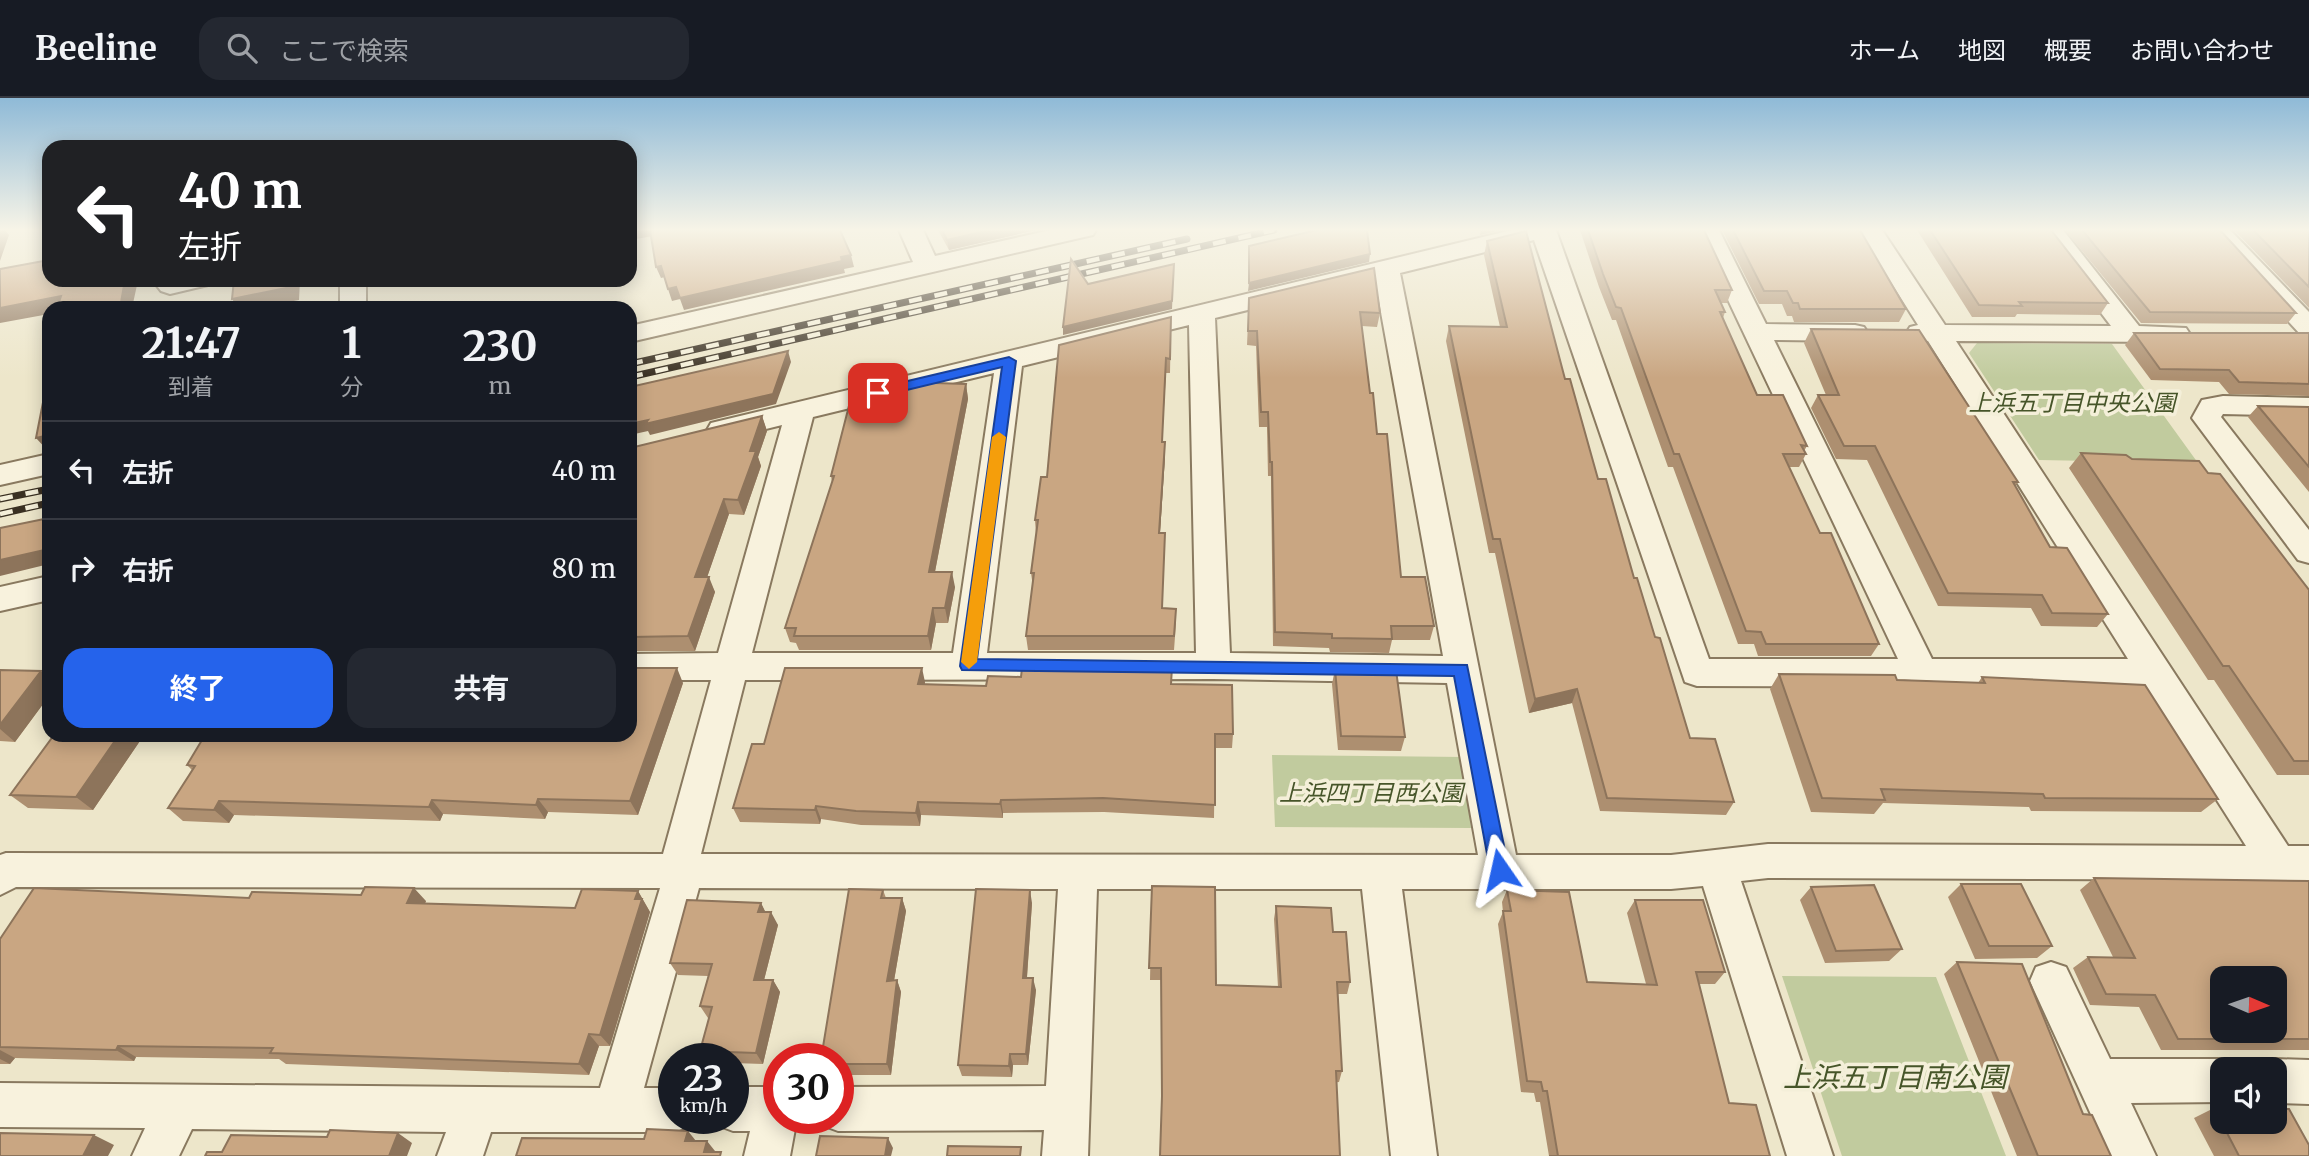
<!DOCTYPE html>
<html lang="ja">
<meta charset="utf-8">
<style>
:root{--surface:#171b24;--page:#242831;--text:#f1f3f6;--muted:#9ea1a6;--line:#363941;--accent:#2563eb}
body{margin:0;font-family:Merriweather,"Noto Sans JP",serif;background:var(--page);color:var(--text);height:100vh;display:flex;flex-direction:column;font-size:26px;white-space:nowrap}
*{box-sizing:border-box;margin:0}
p{font-size:23px;color:var(--muted)}
.icon{flex:none;width:38px;height:38px;fill:none;stroke:currentColor;stroke-width:2;stroke-linecap:round;stroke-linejoin:round}
.map{position:relative;flex:1;overflow:hidden}
.sheet{position:absolute;left:42px;top:203px;width:595px;height:441px;display:flex;flex-direction:column;background:var(--surface);border-radius:21px;box-shadow:0 4px 18px #0003}
.sheet>*{flex:none}
.top-card{position:absolute;left:42px;top:42px;width:595px;height:147px;border-radius:21px;box-shadow:0 4px 18px #0003;background:#202124;color:#fff;overflow:hidden}
.needle{width:46px;rotate:92deg}
.tools{position:absolute;left:2210px;top:868px;display:grid;gap:14px}
.tools a{display:grid;place-items:center;width:77px;height:77px;border-radius:14px;background:var(--surface);box-shadow:0 4px 18px #0003;font-size:35px}
.speed{position:absolute;left:658px;top:945px;display:flex;gap:14px;font-size:35px;font-weight:700;text-align:center}
.speed>*{display:grid;place-content:center;width:91px;height:91px;border-radius:50%;background:var(--surface);box-shadow:0 4px 18px #0003;line-height:1}
.speed small{font-size:18px;font-weight:400}
.speed .limit{border:10px solid #d22;background:#fff;color:#111}
.pin{position:absolute;display:grid;place-items:center;width:60px;height:60px;color:#fff;margin:-30px;border-radius:14px;box-shadow:0 4px 10px #0006}
.me{position:absolute;width:77px;margin:-38px;rotate:349deg;stroke-linejoin:round;filter:drop-shadow(0 0 5px #0008)}
.turn{display:flex;align-items:center;gap:24px;height:147px;padding:0 21px;font-size:32px}
.turn .icon{width:91px;height:91px;stroke-width:2.5}
.turn b{display:block;font-size:49px;line-height:60px}
.eta{display:flex;justify-content:space-evenly;align-items:center;height:119px;text-align:center}
.eta b{font-size:42px;font-weight:700;line-height:49px}
.cta{display:flex;gap:14px;margin-top:auto;padding:14px 21px}
.cta a{flex:1;height:80px;border-radius:21px;background:var(--accent);color:#fff;font-size:28px;font-weight:700;line-height:80px;text-align:center}
.cta a+a{background:var(--page);color:var(--text)}
ul{padding:0;list-style:none}
li{display:flex;align-items:center;gap:21px;height:98px;padding:0 21px;border-top:2px solid var(--line)}
li div{flex:1}
li b{display:block;font-size:26px}
li em{font-style:normal}
header{display:flex;align-items:center;gap:42px;box-sizing:border-box;height:98px;padding:0 35px;background:var(--surface);border-bottom:2px solid var(--line)}
header strong{font-size:33px}
nav{display:flex;gap:38px;margin-inline-start:auto;font-size:24px}
.search{width:490px;height:63px;background:var(--page);display:flex;align-items:center;gap:18px;box-sizing:border-box;padding:0 24px;border-radius:21px;color:var(--muted);font-size:26px}
.map>svg:first-child{display:block}
</style>
<header>
<strong>Beeline</strong>
<div class="search"><svg class="icon" aria-label="search" viewBox="0 0 24 24"><circle cx="10" cy="10" r="6"/><path d="M15 15l6 6"/></svg>ここで検索</div>
<nav><a>ホーム</a><a>地図</a><a>概要</a><a>お問い合わせ</a></nav>
</header>
<div class="map">
<svg width="2309" height="1058" viewBox="0 0 2309 1058">
<rect width="100%" height="100%" fill="#ede6ca"/>
<path fill="#c1cb9e" d="M1977 245 2112 246 2198 365 2039 362 1969 255Z
M1272 657 1464 659 1471 730 1275 729Z
M1782 878 1936 879 2006 1058H1842Z"/>
<g fill="none" stroke-linecap="round" stroke-linejoin="round">
<defs>
<path id="minor" d="M899 132H923L935 158 1051 132H1096L1093 137 1084 139 630 244V228L913 164Z
M1512 132H1556L1709 561H1898L1695 132H1719L1766 226 1855 227 1864 229 1868 235 1864 241 1855 243 1774 242 1932 561H2128L1928 243 1910 241 1906 235 1910 229 1918 227 1858 132H1882L1945 227 2111 228 2038 132H2063L2139 228 2186 230 2190 236 2186 242 2177 244 1956 243 2288 748H2309V782L1768 780 1741 783 1833 1058H1787L1703 788 1671 791H1402L1437 1058H1391L1362 791H1097L1088 1058H1042L1044 1032 838 1033 822 1027 820 1020H838V989L1046 988 1058 791 699 790 644 990H674V1020H693L690 1028 674 1034H491L483 1058H437L446 1034 192 1031 179 1058H132L145 1030 0 1029V985L600 990 660 790 16 789 0 797V757L6 755 663 756 711 582H630V556L718 555 782 327 721 342 711 339 707 332 711 325ZM1534 142 1685 584 1697 588 2145 589 2246 748 1768 746 1671 757H1516L1400 175ZM1375 181 1443 558 1230 555 1215 220ZM1189 227 1196 555H987L1022 268ZM994 275 953 555H752L813 319ZM1213 581 1447 585 1478 757 701 756 745 582Z
M2204 132H2230L2309 214V238L2300 236Z
M163 182H212L208 187 170 196 161 193 157 188Z
M340 182H366V210H340Z
M2223 298 2309 300V318L2223 316 2221 319 2309 432V465L2298 462 2192 320 2202 302Z
M49 356V376L0 387V367Z
M49 478V502L0 513V489Z
M2051 864 2066 869 2110 961H2222L2237 968 2239 971H2222V1004L2131 1005 2156 1058H2110L2030 883 2036 869Z
M2275 961 2309 962V1006L2275 1005V971H2258L2260 968Z
M733 989H779V1020H797L790 1058H744L750 1033H733L717 1027 715 1020H733Z"/>
</defs>
<use href="#minor" stroke="#89795f" stroke-width="4"/>
<use href="#minor" fill="#f8f2dd" fill-rule="evenodd"/>
<defs>
<path id="rail" d="M630 266 1187 141
M630 279 1274 132
M0 401 49 391
M0 416 49 405"/>
</defs>
<use href="#rail" stroke="#3a3022" stroke-width="7"/>
<use href="#rail" stroke="#f4efd9" stroke-width="4.5" stroke-dasharray="13" stroke-linecap="butt"/>
</g>
<path fill="#ad8f70" d="M938 132H1036L949 152Z
M1580 132H1704L1732 192 1727 205H1721L1725 214 1723 220 1757 297 1807 348 1804 353 1806 356 1799 369H1789L1820 435 1879 546 1871 558H1758L1754 546H1738L1673 369H1668L1616 222H1612L1599 189Z
M1722 132H1860L1906 211 1899 224H1794L1792 218H1787L1782 206H1759Z
M1917 132H2051L2108 205 2100 217 2017 216 2015 219H1972Z
M2065 132H2220L2296 215 2287 226 2141 225Z
M2234 132H2309V210Z
M1487 143 1565 281 1598 381 1634 480 1690 640 1734 704 1726 717 1600 713 1572 605 1529 615 1495 455H1489L1446 243 1449 228 1500 229 1484 157Z
M1249 200 1380 215 1377 229 1362 228 1370 295 1401 479 1434 528 1430 542H1392L1389 555 1330 554 1329 550 1273 548 1271 378H1268L1267 329H1259L1256 248 1247 247Z
M1171 219 1170 275H1166L1162 344H1165V359L1160 435H1165L1162 510 1176 525 1174 552H1028L1026 538 1033 489 1031 475 1036 436 1035 422Z
M1811 231 2018 384 2015 388 2050 449 2108 516 2097 529 2041 528 2031 510 1938 508 1867 362 1836 361 1811 310 1818 297H1826L1804 245Z
M2134 235H2309V298L2229 296 2219 284 2151 282 2125 247Z
M966 286 968 301 935 474 955 489 948 525H936L931 552H799L796 545 790 544 785 530 832 384 831 378Z
M2258 308 2309 309V394L2248 319Z
M762 318 767 333 758 359 761 368 744 417 729 416 707 479 715 494 695 553H630V350Z
M2081 355 2132 361 2208 375 2309 492V677H2277L2214 582H2208L2069 370Z
M1335 571 1405 639 1401 653 1338 652 1332 586Z
M0 572 49 580V598L15 644 0 643Z
M1779 576 1978 585 1982 579 2218 701 2201 714 2031 713 2029 709 1883 705 1874 716 1811 714 1770 591Z
M925 584V586L986 588 1172 586 1233 636 1232 650H1215L1214 720 1104 714 1003 715V720L921 717 920 728 861 727 821 721 820 726 740 724 733 710 764 646Z
M683 585 638 717 548 714 545 721 443 716 440 723 234 717 229 725 183 723 168 710 192 672 187 667Z
M54 637H144L93 712 28 710 10 697Z
M2094 780 2309 783V952H2161L2139 909 2090 907 2073 870 2088 859H2113L2080 792Z
M1961 786 2052 848 2037 860 1975 861 1948 799Z
M1152 788 1216 887 1278 889 1274 821 1276 808 1333 834 1350 884 1347 896H1338L1342 973 1339 984 1162 1002 1161 882H1150Z
M1811 789 1902 851 1889 863 1825 865 1800 802Z
M883 792 886 800H902L906 813 894 883 897 882 901 894 891 977H838V961Z
M1507 792 1587 884 1646 886 1627 815 1635 802 1725 874 1715 886H1699L1729 1005 1770 1058H1549L1540 1004H1536L1534 995 1521 994 1498 826 1503 814 1502 804Z
M638 793 650 814 610 948H599L589 977 286 966 279 961 136 959 134 963 15 960 10 966H0V841L249 800 426 803 425 805 575 810Z
M761 805 765 814 778 827 764 882H773L780 894 763 966 733 965V961H705L700 953 709 920H708L700 908 708 878 678 877 670 865Z
M1032 805 1027 880 1036 892 1028 967H1013L1012 979 962 978 958 967Z
M1957 864 2083 1016 2111 1058H2017L1944 876Z
M2214 1010 2309 1058H2214L2194 1020Z"/>
<path fill="#8d745b" d="M0 132H5L9 137 0 163Z
M630 132H651L653 138 630 142Z
M990 132H1036L949 152 947 142Z
M1481 132H1503L1480 137Z
M1370 156 1369 164 1248 193 1249 185Z
M851 157 854 169 844 171 845 175 684 212 680 201 672 203 668 191Z
M1174 166 1172 211 1063 237V229Z
M661 168 665 179 661 180 656 169Z
M125 182H159L158 184 137 187 132 210H120Z
M292 182H300L299 202 257 210H238L232 201Z
M61 198 70 210H49V216L0 225V210Z
M788 253 791 264 776 306 650 337 648 333 630 337V326Z
M966 286 968 301 932 489 929 474Z
M762 318 767 333 758 359 761 368 744 417 738 402 750 353Z
M49 337V353H48L36 340Z
M1165 344V359L1159 449V435Z
M724 401 729 416 702 494 695 479Z
M49 451V466L0 478V462Z
M952 474 955 489 948 525 945 510Z
M709 479 715 494 695 553 688 538Z
M933 510 936 525 931 552 928 538Z
M677 570 683 585 638 717 630 703Z
M922 570 925 584 922 600 918 586Z
M41 573 49 580V598L15 644 0 631V627Z
M1577 591 1572 605 1529 615 1535 601Z
M119 637H144L93 712 76 699Z
M538 701 548 714 545 721 536 707Z
M432 702 443 716 440 723 429 709Z
M1001 702 1003 715V720L1000 706Z
M219 703 234 717 229 725 214 712Z
M918 704 921 717 920 728 916 715Z
M816 708 821 721 820 726 815 712Z
M414 790 426 803 420 817 407 805Z
M1030 792 1032 805 1026 892 1023 880Z
M638 793 650 814 610 948 600 937Z
M902 800 906 813 892 894 887 883Z
M761 805 767 817 758 814Z
M771 814 778 827 761 894 754 882Z
M1033 880 1036 892 1028 967 1026 956Z
M773 882 780 894 763 966 756 955Z
M897 882 901 894 891 977 887 966Z
M589 936 599 948 589 977 579 966Z
M118 948 136 959 134 963 116 952Z
M0 952 15 960 10 966 0 961Z
M1010 956 1013 967 1012 979 1009 968Z
M688 1033 696 1043H685Z
M398 1035 412 1045 407 1058H389Z
M94 1037 114 1047 108 1058H83Z
M888 1040 893 1050 891 1058H885Z
M707 1043 715 1053 714 1058 704 1054Z"/>
<path fill="#c9a682" stroke="#8d745b" stroke-width="2" fill-rule="evenodd" d="M650 132H840L851 157 841 159 842 163 680 200 676 189 668 191 661 168 656 169Z
M942 132H990L947 142Z
M1317 132H1367L1370 156 1249 185V148Z
M1588 132H1704L1732 192H1715L1725 214H1720L1757 297H1783L1807 348 1801 347 1806 356H1783L1820 435H1831L1879 546H1766L1761 534 1746 533 1679 356H1674L1621 210 1616 209 1603 176Z
M1733 132H1860L1906 211H1800L1798 205H1793L1787 193H1764Z
M1930 132H2051L2108 205 2019 204 2022 208 1979 207Z
M2082 132H2220L2296 215 2150 214Z
M2253 132H2309V189Z
M1526 133 1565 281H1570L1598 381H1606L1634 480H1637L1655 539 1660 540 1690 640 1715 641 1734 704 1607 700 1577 591 1535 601 1500 441H1493L1449 228 1507 229 1487 143Z
M1071 161 1088 186 1174 166 1172 203 1063 229Z
M49 162V182H125L120 210H57L61 198 0 210V171Z
M1374 170 1380 215 1360 214 1370 295H1373L1377 336H1387L1401 479H1425L1434 528H1391L1392 541 1332 540V536L1275 534 1272 364H1270L1268 314H1261L1257 233H1248L1249 200Z
M234 182H292L291 189 232 201Z
M1171 219 1170 261 1166 260 1162 344H1165L1159 435H1165L1162 510 1176 511 1174 538H1026L1034 475H1031L1038 422H1035L1041 379H1047L1059 247Z
M1811 231 1919 232 2018 384H2013L2050 449 2067 450 2108 516 2052 515 2042 497 1948 495 1875 348H1844L1818 297H1839Z
M2134 235H2309V286L2239 284 2229 272 2160 271Z
M788 253 773 296 645 326 648 322 630 326V289Z
M49 274V337L36 340Z
M904 284 966 286 929 474H952L945 510H933L928 538H794L796 530H785L834 378H831L852 296Z
M2258 308 2309 309V369Z
M762 318 750 353H756L738 402 724 401 695 479H709L688 538 630 539V350Z
M2081 355 2126 357 2132 361 2199 363 2208 375 2220 376 2309 492V663H2294L2229 568H2223Z
M49 420V451L0 462V430Z
M1172 569 1171 586 1232 587 1233 636H1215V707L1103 700 1001 702 1000 706 918 704 916 715 856 713 816 708 815 712 733 710 752 646H764L785 570H922L918 586 986 588 988 578 1021 579 1022 570Z
M630 570H677L630 703 538 701 536 707 432 702 429 709 219 703 214 712 168 710 195 668 187 667 205 637H630Z
M1335 571 1396 572 1405 639 1341 638Z
M0 572 41 573 0 627Z
M1779 576 1895 577 1897 582 1985 585 1982 579 2145 587 2218 701 2045 700 2043 696 1881 691 1885 702 1822 700Z
M54 637H119L76 699 10 697Z
M2094 780 2309 783V941H2178L2155 897 2106 896 2088 859 2135 860ZM2222 880H2275V933H2222Z
M1961 786H2021L2052 848H1989Z
M1874 787 1902 851 1836 853 1811 789Z
M1152 788 1215 789 1216 887 1281 889 1276 808 1331 810 1333 834H1346L1350 884H1337L1342 973H1336L1340 1058H1160L1162 998 1161 870H1149Z
M365 789 414 790 407 805 575 810 582 791 638 793 635 801H642L600 937 589 936 579 966 270 955 273 950 118 948 116 952 0 949V841L34 790 249 800 252 794 361 797Z
M849 791 883 792 881 800H902L887 883 897 882 887 966H838V961H821Z
M976 791 1030 792 1023 880H1033L1026 956H1010L1009 968 958 967Z
M1507 792 1569 794 1587 884 1657 887 1635 802H1703L1725 874H1696L1729 1005 1756 1007 1770 1058H1549H1558L1547 993H1543L1541 984 1527 983 1503 813H1511Z
M687 802 761 805 758 814H771L754 882H773L756 955 700 953 712 909 700 908 712 866 670 865Z
M1957 864 2022 866 2083 1016 2092 1017 2111 1058H2038Z
M2214 1010H2222V1024H2275V1011H2289L2309 1047V1058H2239Z
M647 1031 688 1033 685 1043H707L704 1054H721L720 1058H516L522 1040 644 1041Z
M330 1032 398 1035 389 1058H205L207 1054H222L231 1037 327 1039Z
M0 1035 94 1037 83 1058H0Z
M820 1038 888 1040 885 1058H816Z
M948 1048 1021 1049 1020 1058H947Z"/>
<linearGradient id="sky" x2="0" y2="1"><stop stop-color="#8fbad7"/><stop offset="0.47" stop-color="#f7f4e7"/><stop offset="1" stop-color="#f7f4e7" stop-opacity="0"/></linearGradient>
<rect width="2309" height="280" fill="url(#sky)"/>
<path fill="#2563eb" stroke="#184099" stroke-width="2" d="M1009 259 1016 263 977 561 1467 567 1509 772 1506 778 1500 781 1493 778 1490 772 1454 578 962 572 960 568 1002 269 878 299 871 295 878 290Z"/>
<path fill="#f59e0b" d="M999 334 1006 339 977 564 969 571 961 564 992 339Z"/>
<g text-anchor="middle" dominant-baseline="central" stroke-width="7" stroke-linejoin="round" paint-order="stroke">
<g font-size="23" font-style="italic" fill="#465529" stroke="#f4efd9">
<text x="2072" y="304">上浜五丁目中央公園</text>
<text x="1371" y="694">上浜四丁目西公園</text>
</g>
<g font-size="28" font-style="italic" fill="#465529" stroke="#f4efd9">
<text x="1895" y="979">上浜五丁目南公園</text>
</g>
</g>
</svg>
<div class="tools">
<a><svg class="needle" viewBox="-14 -14 28 28"><path d="M0-13l5 13h-10z" fill="#e53935"/><path d="M0 13l5-13h-10z" fill="#9ea1a6"/></svg></a>
<a><svg class="icon" aria-label="sound" viewBox="0 0 24 24"><path d="M4 9h4l5-4v14l-5-4H4zM17 9q2 3 0 6"/></svg></a>
</div>
<div class="speed"><div>23<small>km/h</small></div><div class="limit">30</div></div>
<div class="pin" style="left:878px;top:295px;background:#d93025"><svg class="icon" aria-label="arrive" viewBox="0 0 24 24"><path d="M6 21V4h12l-3 4 3 4H6"/></svg></div>
<svg class="me" style="left:1500px;top:772px" viewBox="-20 -20 40 40"><path d="M0-17L14 15 0 8-14 15z" fill="#2563eb" stroke="#fff" stroke-width="4"/></svg>
<div class="top-card">
<div class="turn"><svg class="icon" aria-label="left" viewBox="0 0 24 24"><path d="M17 20v-9H6M10 6l-5 5 5 5"/></svg><div><b>40 m</b>左折</div></div>
</div>
<section class="sheet">
<div class="eta">
<div><b>21:47</b><p>到着</p></div>
<div><b>1</b><p>分</p></div>
<div><b>230</b><p>m</p></div>
</div>
<ul>
<li><svg class="icon" aria-label="left" viewBox="0 0 24 24"><path d="M17 20v-9H6M10 6l-5 5 5 5"/></svg><div><b>左折</b></div><em>40 m</em></li>
<li><svg class="icon" aria-label="right" viewBox="0 0 24 24"><path d="M7 20v-9h11M14 6l5 5-5 5"/></svg><div><b>右折</b></div><em>80 m</em></li>
</ul>
<div class="cta"><a>終了</a><a>共有</a></div>
</section>
</div>
